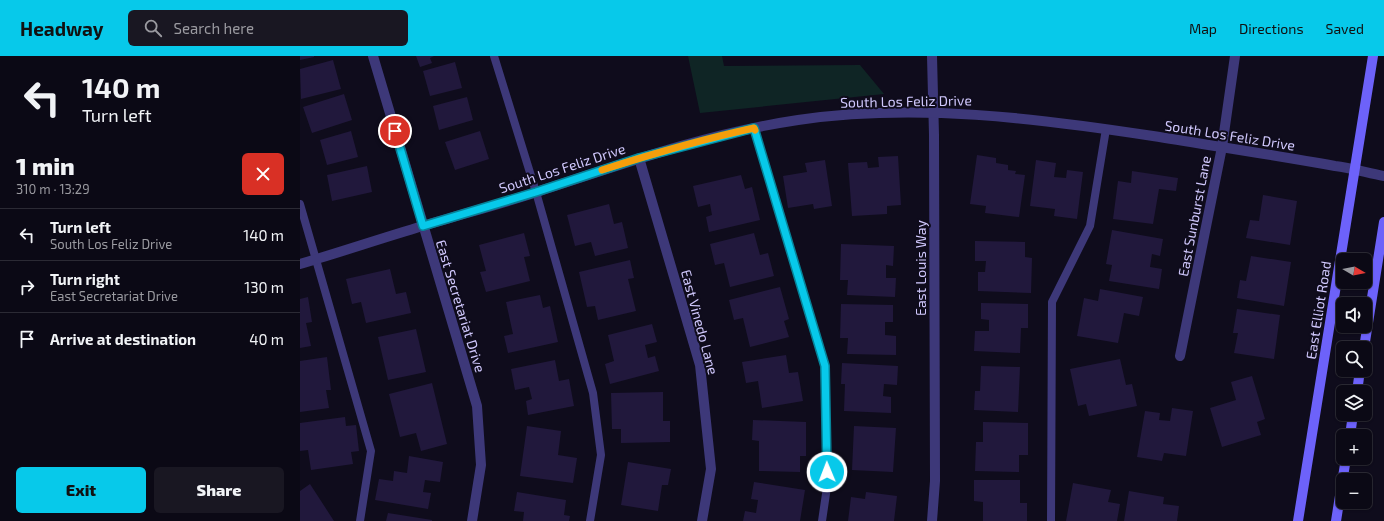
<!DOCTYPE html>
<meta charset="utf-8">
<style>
:root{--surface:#0b0915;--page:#191722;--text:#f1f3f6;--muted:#9a9aa0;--line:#2b2a34;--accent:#07c9ea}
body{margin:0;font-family:"Exo 2",sans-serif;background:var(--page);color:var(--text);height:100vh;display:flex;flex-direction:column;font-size:15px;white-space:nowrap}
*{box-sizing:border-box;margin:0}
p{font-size:13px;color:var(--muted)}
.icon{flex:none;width:22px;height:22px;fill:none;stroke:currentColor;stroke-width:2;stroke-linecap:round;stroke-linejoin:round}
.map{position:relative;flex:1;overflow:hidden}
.drawer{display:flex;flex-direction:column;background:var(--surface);width:300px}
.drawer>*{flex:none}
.guide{background:#0b0915;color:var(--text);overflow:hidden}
.needle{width:26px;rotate:100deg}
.buttons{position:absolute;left:1036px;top:197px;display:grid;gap:8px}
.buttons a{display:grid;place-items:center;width:36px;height:36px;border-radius:6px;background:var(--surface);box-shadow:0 1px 3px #0004,0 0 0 1px var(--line);font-size:20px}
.pin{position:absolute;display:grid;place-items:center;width:34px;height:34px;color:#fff;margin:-17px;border:2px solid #fff;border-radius:50%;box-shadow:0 1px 4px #0007}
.me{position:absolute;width:44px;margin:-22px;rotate:359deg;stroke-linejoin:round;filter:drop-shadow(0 0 3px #0008)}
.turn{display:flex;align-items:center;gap:14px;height:84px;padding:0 16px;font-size:18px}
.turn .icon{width:52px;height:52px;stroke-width:2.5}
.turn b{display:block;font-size:28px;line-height:34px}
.round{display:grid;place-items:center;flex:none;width:42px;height:42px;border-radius:6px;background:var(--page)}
.headline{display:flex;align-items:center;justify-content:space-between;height:68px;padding:0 16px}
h1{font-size:24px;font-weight:800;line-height:30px}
.primary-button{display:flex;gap:8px;margin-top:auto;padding:8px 16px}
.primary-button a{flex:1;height:46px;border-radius:6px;background:var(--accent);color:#111;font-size:16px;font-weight:800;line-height:46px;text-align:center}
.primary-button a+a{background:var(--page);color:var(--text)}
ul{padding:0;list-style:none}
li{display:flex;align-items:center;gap:12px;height:52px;padding:0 16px;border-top:1px solid var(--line)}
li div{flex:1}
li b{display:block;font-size:15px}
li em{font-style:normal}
header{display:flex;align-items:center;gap:24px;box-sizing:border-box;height:56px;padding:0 20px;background:var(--accent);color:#111}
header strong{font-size:19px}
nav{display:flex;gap:22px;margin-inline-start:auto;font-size:14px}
.search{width:280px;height:36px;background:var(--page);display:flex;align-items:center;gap:10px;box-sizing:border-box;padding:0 14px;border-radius:6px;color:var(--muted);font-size:15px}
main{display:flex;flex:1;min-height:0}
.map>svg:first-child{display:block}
</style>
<header>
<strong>Headway</strong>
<div class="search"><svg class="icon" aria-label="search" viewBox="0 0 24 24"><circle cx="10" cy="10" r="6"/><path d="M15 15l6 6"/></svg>Search here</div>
<nav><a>Map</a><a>Directions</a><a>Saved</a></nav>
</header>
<main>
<section class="drawer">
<div class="guide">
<div class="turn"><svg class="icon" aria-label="left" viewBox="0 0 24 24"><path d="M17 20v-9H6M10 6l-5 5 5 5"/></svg><div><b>140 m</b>Turn left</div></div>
</div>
<div class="headline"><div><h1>1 min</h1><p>310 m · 13:29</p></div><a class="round" style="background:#d93025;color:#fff"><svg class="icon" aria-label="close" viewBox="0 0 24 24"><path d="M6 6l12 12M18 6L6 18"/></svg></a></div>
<ul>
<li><svg class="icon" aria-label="left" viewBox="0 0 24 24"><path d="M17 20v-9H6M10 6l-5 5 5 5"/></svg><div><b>Turn left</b><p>South Los Feliz Drive</p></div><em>140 m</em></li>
<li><svg class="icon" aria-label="right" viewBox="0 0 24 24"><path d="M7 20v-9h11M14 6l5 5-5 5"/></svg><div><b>Turn right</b><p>East Secretariat Drive</p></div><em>130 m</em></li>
<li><svg class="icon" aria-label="arrive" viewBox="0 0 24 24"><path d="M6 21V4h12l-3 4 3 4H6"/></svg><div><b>Arrive at destination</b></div><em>40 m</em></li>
</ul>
<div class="primary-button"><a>Exit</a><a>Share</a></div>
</section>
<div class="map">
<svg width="1084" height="465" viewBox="0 0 1084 465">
<rect width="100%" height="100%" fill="#0f0c1c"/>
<path fill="#0f2525" d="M388 0H422L424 10 560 9 584 38 400 57Z"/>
<path fill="#21183c" d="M0 0H14V1L0 4Z
M116 0H134L130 2 132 7 120 11Z
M33 4 41 33 1 43 0 13Z
M155 6 162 32 130 40 123 15Z
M44 38 52 64 12 77 3 51Z
M167 41 173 64 139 74 133 50Z
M51 75 58 101 27 109 20 84Z
M180 75 189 103 155 114 145 86Z
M677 99 696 102V107L708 109V114L716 115 715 118 725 119 719 161 685 157 686 150 670 148Z
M598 100 601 149 587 150V158L552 160 548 107 567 106 568 112 579 111 578 101Z
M525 104 532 150 514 153 513 148 488 152 483 120 507 116 505 107Z
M736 104 756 107 754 121 766 122 767 114 783 116 777 163 754 160 755 153 730 150Z
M67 110 72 136 32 145 27 119Z
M832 115 878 122 876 135 859 133 853 168 813 163 818 125 831 127Z
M441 119 445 133 452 131 460 164 409 176 406 161 412 159 410 148 398 151 393 130Z
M963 139 997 145 990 189 946 182 950 164 959 165Z
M309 148 314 168 322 166 328 192 295 200 291 186 275 190 267 159Z
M812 174 863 183 860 200 852 198 850 211 862 213 859 233 809 225 812 209 806 208Z
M224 177 230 200 224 201 230 225 186 236 180 216 186 215 179 189Z
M454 177 460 199 468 197 474 220 430 231 424 207 415 209 410 188Z
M675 185 725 186V201L732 202 731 237 678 235V216H685L686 205H675Z
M541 188 594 190 593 210 586 209V222H596L595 241 547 239 548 224H540Z
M951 200 991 206 984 250 937 242 940 224 946 225Z
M330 204 334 222 328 223 336 255 298 264 295 250 287 251 279 216Z
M90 213 96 238 106 236 111 257 66 267 61 246 52 248 46 223Z
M480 231 489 263 484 265 489 281 450 291 443 262 434 264 429 244Z
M800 233 843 241 839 260 824 257 818 287 777 280 784 242 798 245Z
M240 239 243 252 250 250 258 286 208 297 204 280 213 278 206 246Z
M8 241 12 266 6 267 11 290 0 292V243Z
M681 247 728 248V272H721L720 297 674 295 675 275H689V264L681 263Z
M541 248 593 249V266H585V279L596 280V299L547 298 548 282H540Z
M937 253 980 259 974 303 934 297 938 277H933Z
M352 268 357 286 345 289 348 302 355 300 359 315 310 328 305 308 314 305 308 279Z
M116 273 126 316 88 324 78 281Z
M486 299 489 317 498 316 503 345 462 352 458 325 446 327 442 306Z
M27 301 31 334H26L29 352 0 356V305Z
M820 303 826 329 832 328 837 350 789 360 786 348 778 350 770 313Z
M255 304 259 325 269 323 274 350 228 359 226 345 232 343 229 331 215 334 211 313Z
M542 307 598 310 597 329 584 328 583 340 591 341V357L544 355 545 328H541Z
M681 310 720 311 718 356 674 354 675 335H680Z
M952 320 965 363 957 366 961 379 922 391 910 352 936 344 931 326Z
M132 327 147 388 121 395 116 377 100 381 89 338Z
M363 336V365H370V386L321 387V373H312L311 337Z
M872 352 893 355 886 400 864 397 862 405 837 401 845 355 860 357 859 364 870 365Z
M45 361 46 370 56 369 59 395 51 396 53 408 11 414 8 394 0 395V367Z
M453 364 506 366V400H500V416L459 415V385L452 384Z
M683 366 728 367V399H719V416L675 415 676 386H683Z
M227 370 261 375 258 399 277 402 273 427 220 420Z
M554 370 596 372 593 416 552 414Z
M109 400 143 406 140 426 125 424 123 436 131 437 128 453 75 444 79 423 93 425 94 415 107 417Z
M328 406 371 413 368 429H362L358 455 321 449Z
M674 424H720V447H727V465H683V446L674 445Z
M454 426 505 434 500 465H443L445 455 456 457 458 444 451 443Z
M773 427 811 434 808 446 820 448 817 465H766Z
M10 428 34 465H0V435Z
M829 435 864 441 863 448 879 450 877 465H824Z
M217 436 266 444 264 459 270 460 269 465H223L224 456 214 455Z
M566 436 597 440 594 465H548L551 441 565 443Z
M88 457 132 464V465H86Z"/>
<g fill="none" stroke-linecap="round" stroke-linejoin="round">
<path stroke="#3d3879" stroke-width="8" d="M194 0 236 136 293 337 301 399 290 465
M454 72 525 310 527 431 522 465
M0 148 71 395 60 465
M751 465 752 246 790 170 806 73"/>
<path stroke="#3d3879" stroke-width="10" d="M73 0 177 350 181 409 172 465
M339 102 400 309 411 413 402 465
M880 300 922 91 935 0
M632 465 635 425 634 79 632 0"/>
<path stroke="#3d3879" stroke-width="10" d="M0 208C41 196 82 182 123 170 162 158 201 148 240 135 325 107 410 77 498 64 616 47 736 62 853 80 914 90 974 99 1035 110 1051 112 1068 117 1084 120"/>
<path stroke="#6d62fa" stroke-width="10" d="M1064 292 1084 166
M1057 336 1060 314
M1050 380 1053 358
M998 465 1073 0
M1036 465 1046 402"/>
</g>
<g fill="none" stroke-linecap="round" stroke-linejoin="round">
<defs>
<path id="route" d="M95 75 123 170 236 136 339 102 454 72 525 310 527 416"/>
</defs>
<use href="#route" stroke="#058398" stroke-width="10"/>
<use href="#route" stroke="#07c9ea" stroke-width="7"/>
<path stroke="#f59e0b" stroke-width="7" d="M302 114C352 98 403 83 454 72L455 74"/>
</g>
<g text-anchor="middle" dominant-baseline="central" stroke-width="4" stroke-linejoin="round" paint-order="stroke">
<g font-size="14" fill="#d0c8fd" stroke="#0f0c1c">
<text transform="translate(606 45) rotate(-1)">South Los Feliz Drive</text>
<text transform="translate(930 79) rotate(9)">South Los Feliz Drive</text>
<text transform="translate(262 112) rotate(-18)">South Los Feliz Drive</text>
<text transform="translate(894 160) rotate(-79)">East Sunburst Lane</text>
<text transform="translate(620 212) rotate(-90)">East Louis Way</text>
<text transform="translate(161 250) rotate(73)">East Secretariat Drive</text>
<text transform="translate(1018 254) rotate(-81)">East Elliot Road</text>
<text transform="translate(400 266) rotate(75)">East Vinedo Lane</text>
</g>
</g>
</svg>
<div class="buttons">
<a><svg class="needle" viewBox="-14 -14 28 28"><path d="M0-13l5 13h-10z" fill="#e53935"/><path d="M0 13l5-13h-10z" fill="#9a9aa0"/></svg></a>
<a><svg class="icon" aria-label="sound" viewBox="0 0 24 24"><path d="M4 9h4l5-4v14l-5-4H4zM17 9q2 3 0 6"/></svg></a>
<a><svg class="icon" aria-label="search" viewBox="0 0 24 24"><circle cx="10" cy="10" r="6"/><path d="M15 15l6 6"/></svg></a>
<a><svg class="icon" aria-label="layers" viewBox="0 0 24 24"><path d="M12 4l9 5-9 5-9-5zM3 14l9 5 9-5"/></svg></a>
<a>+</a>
<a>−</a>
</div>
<div class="pin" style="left:95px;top:75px;background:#d93025"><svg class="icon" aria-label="arrive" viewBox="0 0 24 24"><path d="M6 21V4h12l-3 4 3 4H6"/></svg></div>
<svg class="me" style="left:527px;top:416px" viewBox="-20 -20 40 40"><circle r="17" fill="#07c9ea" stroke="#fff" stroke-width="3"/><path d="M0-11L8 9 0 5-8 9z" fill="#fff"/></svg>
</div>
</main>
